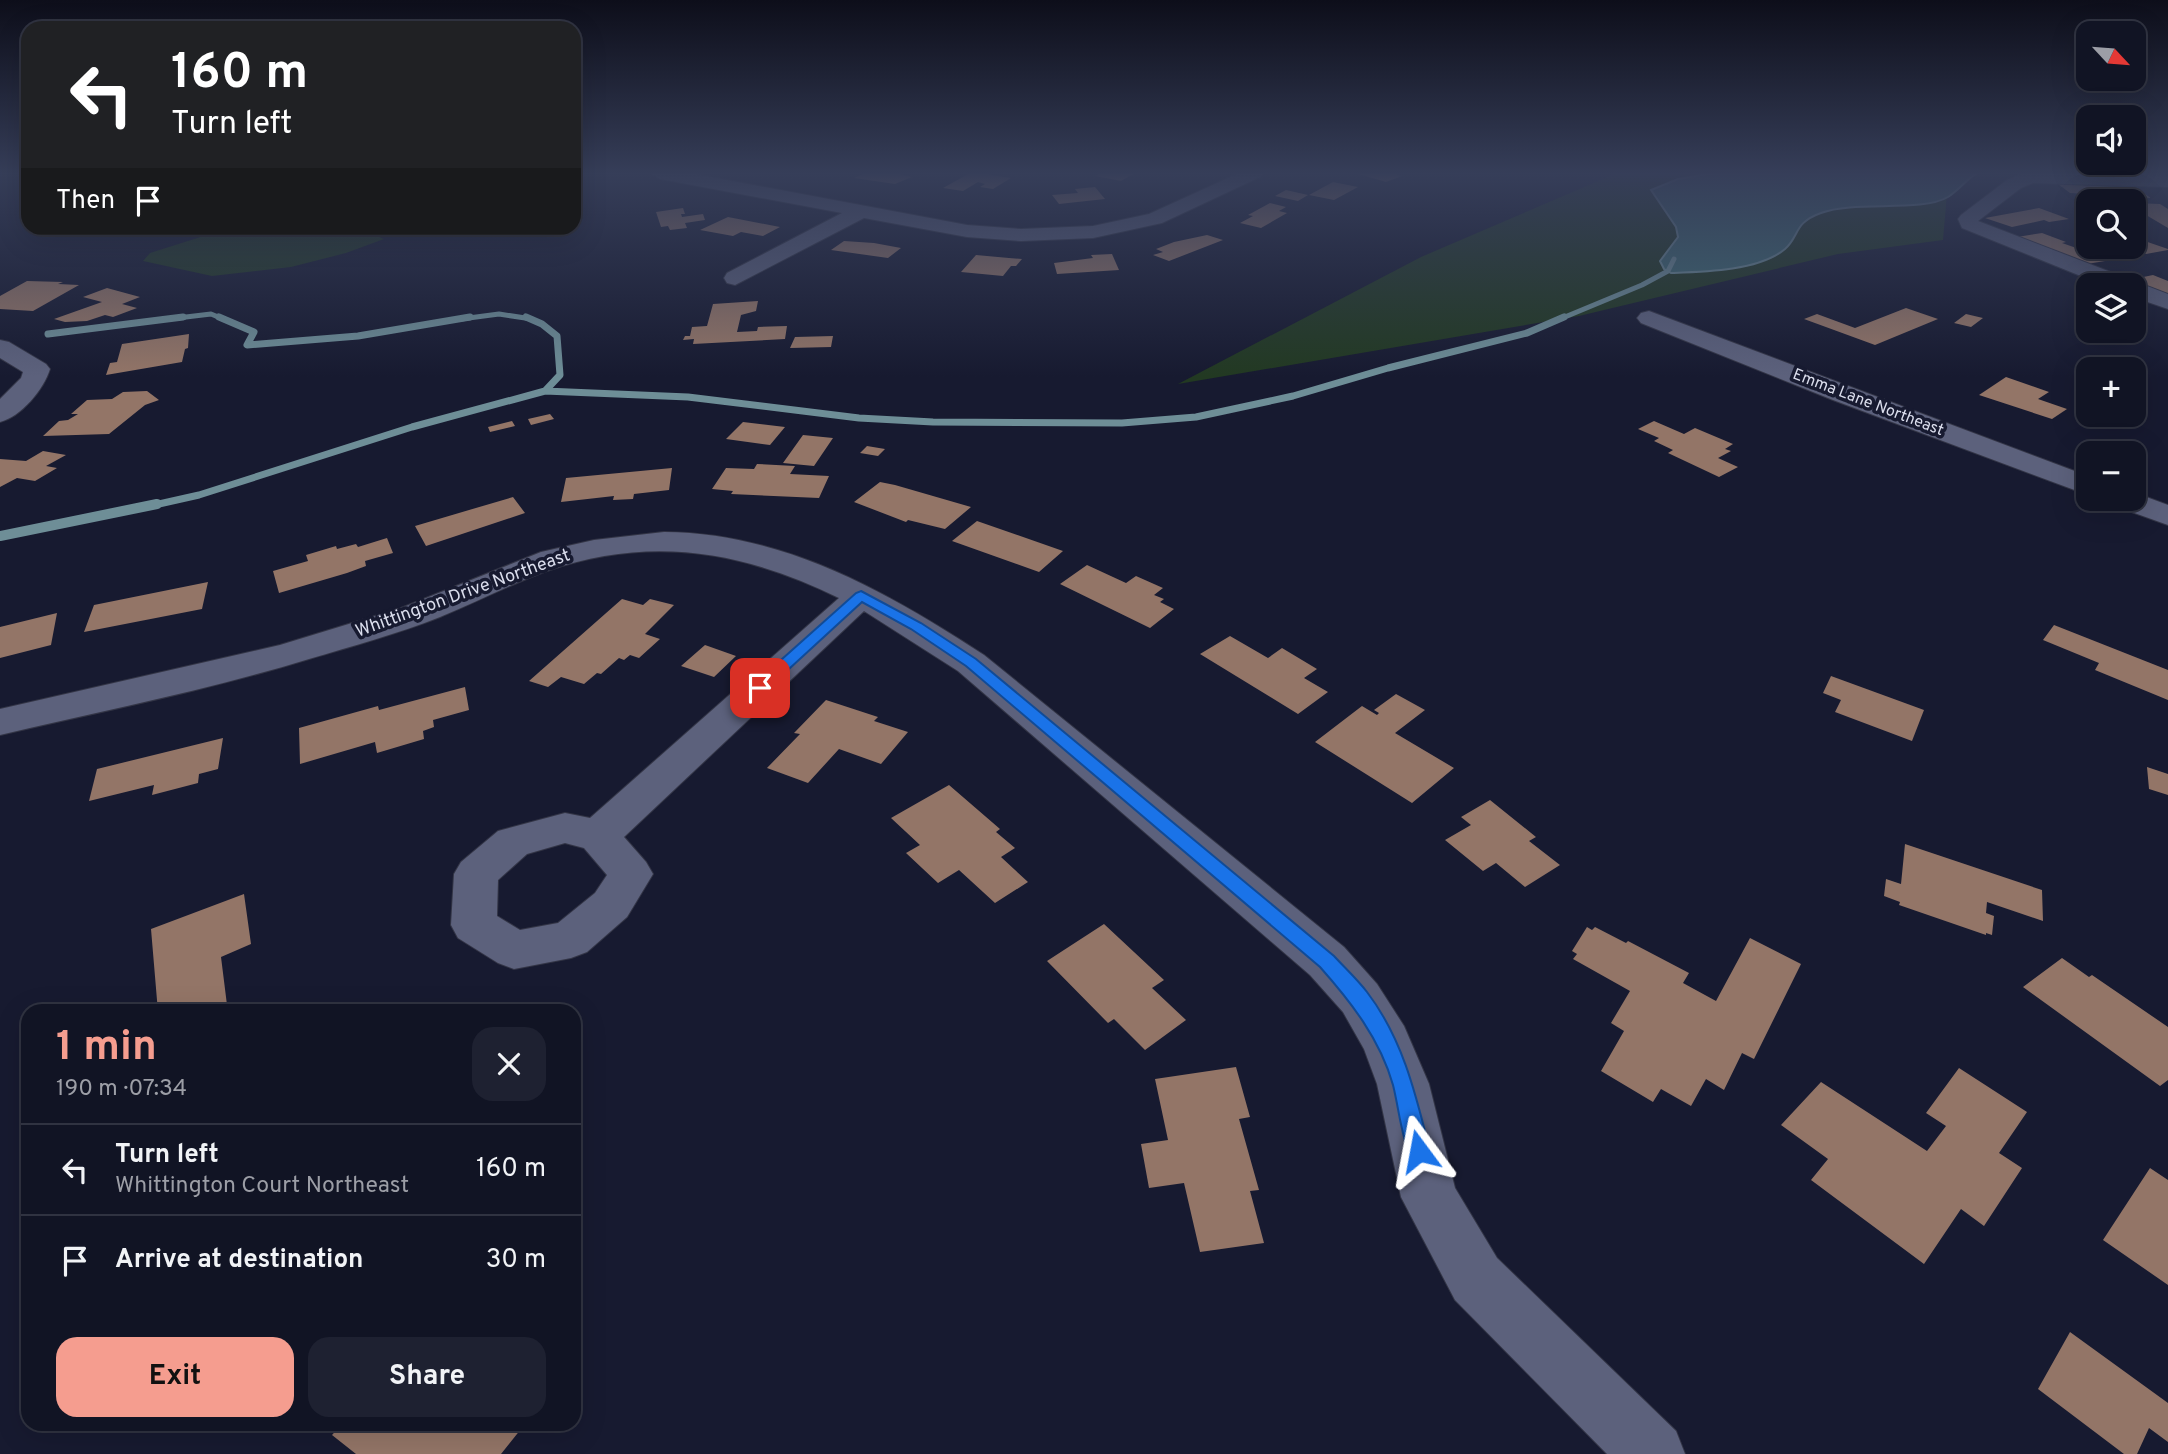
<!DOCTYPE html>
<meta charset="utf-8">
<style>
:root{--surface:#111424;--page:#1e2131;--text:#f1f3f6;--muted:#9c9ea6;--line:#303341;--accent:#f59d8f}
body{margin:0;font-family:Overpass,sans-serif;background:var(--page);color:var(--text);height:100vh;display:flex;flex-direction:column;font-size:26px;white-space:nowrap}
*{box-sizing:border-box;margin:0}
p{font-size:23px;color:var(--muted)}
.icon{flex:none;width:38px;height:38px;fill:none;stroke:currentColor;stroke-width:2;stroke-linecap:round;stroke-linejoin:round}
.map{position:relative;flex:1;overflow:hidden}
.panel{position:absolute;left:21px;top:1004px;width:560px;height:427px;display:flex;flex-direction:column;background:var(--surface);border-radius:21px;box-shadow:0 7px 28px #0002,0 0 0 2px var(--line)}
.panel>*{flex:none}
.banner{position:absolute;left:21px;top:21px;width:560px;height:214px;border-radius:21px;box-shadow:0 7px 28px #0002,0 0 0 2px var(--line);background:#202124;color:#fff;overflow:hidden}
.needle{width:46px;rotate:116deg}
.fabs{position:absolute;left:2076px;top:21px;display:grid;gap:14px}
.fabs a{display:grid;place-items:center;width:70px;height:70px;border-radius:14px;background:var(--surface);box-shadow:0 7px 28px #0002,0 0 0 2px var(--line);font-size:35px}
.pin{position:absolute;display:grid;place-items:center;width:60px;height:60px;color:#fff;margin:-30px;border-radius:14px;box-shadow:0 4px 10px #0006}
.me{position:absolute;width:77px;margin:-38px;rotate:347deg;stroke-linejoin:round;filter:drop-shadow(0 0 5px #0008)}
.turn{display:flex;align-items:center;gap:24px;height:147px;padding:0 35px;font-size:32px}
.turn .icon{width:91px;height:91px;stroke-width:2.5}
.turn b{display:block;font-size:49px;line-height:60px}
.then{display:flex;align-items:center;height:66px;padding:0 35px;background:#0003;gap:14px;font-size:26px}
.round{display:grid;place-items:center;flex:none;width:74px;height:74px;border-radius:21px;background:var(--page)}
.head{display:flex;align-items:center;justify-content:space-between;height:119px;padding:0 35px}
h1{font-size:42px;font-weight:700;line-height:52px;color:var(--accent)}
.button{display:flex;gap:14px;margin-top:auto;padding:14px 35px}
.button a{flex:1;height:80px;border-radius:21px;background:var(--accent);color:#111;font-size:28px;font-weight:700;line-height:80px;text-align:center}
.button a+a{background:var(--page);color:var(--text)}
ul{padding:0;list-style:none}
li{display:flex;align-items:center;gap:21px;height:91px;padding:0 35px;border-top:2px solid var(--line)}
li div{flex:1}
li b{display:block;font-size:26px}
li em{font-style:normal}
.map>svg:first-child{display:block}
</style>
<div class="map">
<svg width="2168" height="1454" viewBox="0 0 2168 1454">
<rect width="100%" height="100%" fill="#171a30"/>
<path fill="#223922" d="M1617 173H1952L1948 182 1943 240 1838 254 1579 316 1178 384 1421 257Z
M229 228H357L384 239 346 253 291 267 212 276 143 261 150 253Z"/>
<path fill="#406c73" stroke="#6e8e97" stroke-width="2" d="M1714 173H1977C1966 180 1958 191 1948 197 1921 213 1855 200 1821 213 1793 223 1800 236 1785 249 1759 271 1704 272 1671 273L1664 269 1660 261 1678 237 1676 227 1651 190 1678 179Z"/>
<g fill="none" stroke-linecap="round" stroke-linejoin="round">
<path stroke="#6e8e97" stroke-width="5" d="M169 319 211 314 223 319
M461 319 499 314 532 319
M1560 319 1642 285 1668 271 1674 259"/>
<path stroke="#6e8e97" stroke-width="7" d="M219 317 254 332 247 345 358 336 470 317
M526 317 542 324 557 336 560 375 545 391
M48 334 183 317
M150 506 199 495 412 427 545 391 688 397 859 418 933 422 1122 423 1196 417 1293 396 1388 368 1527 333 1564 317"/>
<path stroke="#6e8e97" stroke-width="10" d="M0 536 157 504"/>
</g>
<path fill="#937567" d="M865 173H900L899 174 912 177 895 184 854 178Z
M970 173H979L1011 178 993 189 980 187 985 184 978 182 963 191 943 188Z
M1101 173H1135L1121 181 1095 176Z
M1355 173H1397L1395 174 1402 176 1386 182Z
M1333 182 1358 187 1334 200 1309 195Z
M2058 184 2136 188 2151 198 2070 193Z
M1095 187 1105 199 1059 204 1052 195 1078 193 1075 189Z
M1286 190 1308 195 1298 201 1275 196Z
M1270 203 1286 207 1279 211 1287 213 1261 228 1240 223 1253 216 1248 215Z
M2133 203 2160 204 2168 209V228L2136 209H2138Z
M683 208 685 214H681L682 217 703 214 705 220 685 223 687 228 670 230 668 226 661 227 656 212Z
M2039 208 2069 219 2049 222 2044 220 2012 227 1985 218Z
M728 217 780 227 763 236 741 232 733 236 700 230Z
M2042 233 2066 242 2062 243 2111 260 2087 264 2017 237Z
M1207 235 1223 240 1169 261 1153 255 1163 252 1156 249 1174 242Z
M2133 237 2168 249V250L2146 254 2127 247H2133Z
M844 241 874 243 901 248 888 258 831 250Z
M1112 254 1119 270 1057 274 1054 263 1093 258 1091 255Z
M976 255 1009 258 1022 259 1016 266H1011L1003 276 961 272Z
M2153 275 2168 281V295L2129 280Z
M27 281 63 282 58 284 79 285 33 311 0 309V296Z
M107 288 140 297 122 304 137 308 113 317 105 315 87 321 65 322 54 319 102 302 83 297Z
M758 301 756 311 741 315 737 332 757 331 758 327 787 326 785 339 693 344 694 339 683 340 685 336H690L692 327 707 326 713 304Z
M1906 308 1938 319 1875 345 1804 319 1817 314 1855 328Z
M1966 314 1983 318 1971 327 1954 323Z
M189 334 188 348 185 349 182 362 106 375 110 363 117 362 122 344Z
M833 336 831 347 790 348 795 337Z
M2006 377 2049 392 2038 399 2067 409 2052 419 1979 395Z
M147 391 159 400 145 405 109 434 43 436 59 421 68 420 78 414H71L87 400 112 399 123 392Z
M550 414 554 419 531 425 528 419Z
M512 421 515 426 490 432 488 427Z
M1654 421 1684 434 1695 428 1733 444 1725 449 1731 451 1718 458 1738 467 1719 477 1668 453 1673 450 1654 441 1659 438 1638 429Z
M743 422 785 427 770 445 726 439Z
M803 435 833 438 814 466 783 463Z
M867 446 885 449 878 456 860 453Z
M43 451 66 455 46 466 57 468 35 481 17 478 0 487V459L26 461Z
M757 464 795 466 790 474 829 476 819 498 731 494 733 491 712 489 726 468 754 469Z
M672 468 669 490 634 494 633 499 613 500 614 496 561 502 566 478Z
M880 482 895 485 971 507 945 529 908 520 906 522 854 502Z
M513 497 525 513 426 546 415 526Z
M977 521 1063 551 1039 572 952 541Z
M387 538 393 553 365 561 366 566 347 573 279 593 273 571 308 561 306 555 336 546 337 549 356 544 358 547Z
M1087 565 1126 583 1136 576 1163 588 1154 595 1164 599 1160 602 1174 609 1150 628 1060 584Z
M208 582 202 609 84 632 94 605Z
M622 599 643 605 650 599 674 605 645 634 660 639 639 658 630 655 624 660 619 658 601 674 597 673 584 684 561 677 548 687 529 681Z
M57 613 51 645 0 658V627Z
M2054 625 2168 670V700L2095 670 2099 663 2043 640Z
M1230 636 1268 658 1282 648 1317 669 1304 678 1328 692 1298 714 1200 654Z
M705 645 736 656 714 677 681 666Z
M1831 676 1924 710 1912 741 1835 712 1841 700 1823 693Z
M465 687 469 710 433 720 434 727 423 731 424 739 377 753 375 742 300 764 299 728 378 706 379 710Z
M1396 694 1425 710 1395 733 1454 768 1412 803 1315 742 1362 706 1377 715 1379 713 1374 710Z
M826 700 878 717 874 721 908 732 881 764 839 749 808 783 767 768 800 734 794 733Z
M223 738 218 769 199 774 198 783 152 795 154 785 89 801 97 769Z
M2147 767 2168 774V795L2149 789Z
M949 785 1000 829 996 832 1015 848 1001 857 1028 882 995 903 959 870 938 883 906 853 920 845 891 818Z
M1490 800 1536 837 1529 841 1560 865 1525 887 1496 863 1483 871 1445 840 1471 825 1461 817Z
M1905 844 2042 890 2043 921 1987 902 1986 913 1994 916 1992 935 1986 933V935L1899 905 1900 902 1884 896 1886 879 1901 884Z
M244 894 251 944 221 957 227 1005 212 1012H158L151 929Z
M1104 924 1164 980 1152 988 1186 1020 1145 1050 1114 1019 1108 1023 1047 961Z
M1587 927 1592 930 1595 927 1626 943 1628 941 1689 973 1683 983 1716 1001 1750 938 1801 964 1754 1059 1742 1053 1724 1090 1706 1079 1691 1106 1661 1089 1653 1102 1601 1071 1624 1031 1611 1023 1630 991 1573 959 1577 954 1572 951Z
M2062 958 2089 977 2092 975 2168 1027V1080L2160 1086 2023 987Z
M1236 1067 1250 1117 1239 1119 1259 1190 1250 1191 1264 1243 1200 1252 1184 1183 1149 1188 1141 1144 1168 1140 1155 1079Z
M1959 1068 2027 1112 1999 1153 2022 1168 1984 1226 1961 1209 1924 1264 1811 1180 1828 1159 1781 1125 1821 1082 1927 1151 1946 1126 1926 1113Z
M2150 1168 2168 1180V1285L2103 1240Z
M2070 1332 2168 1403V1442L2149 1428 2137 1454H2124L2038 1389Z
M342 1424H525L501 1454H356L332 1435Z"/>
<g fill="none" stroke-linecap="round" stroke-linejoin="round">
<defs>
<path id="minor" d="M651 173H690L967 225 1021 229 1093 226 1149 214 1239 173H1263L1260 177 1162 223 1093 238 1021 241 967 237 864 218 735 285 727 283 724 278 727 273 842 213 660 179Z
M2023 173 2168 175V187L2033 183 2021 188 1978 221 2168 294V309L2133 297V285H2103L1962 228 1958 219 1961 215 2007 180Z
M110 228H139L136 232 118 236 111 234 108 230Z
M1649 311 2088 476V495L1833 400 1641 323 1637 318 1641 313Z
M0 340 9 342 46 364 50 369C44 389 21 417 0 422V399L21 378 23 372 0 358Z
M2133 492 2168 505V525L2112 505 2108 499H2133Z
M664 532C784 533 886 591 984 655L1344 947 1377 984 1404 1026 1429 1084 1455 1188 1497 1258 1676 1431 1685 1454H1607L1455 1300 1401 1197 1377 1084 1364 1049 1343 1012 1310 975 958 671 864 611 624 837 646 862 653 874 627 917 587 952 571 958 514 969 498 963 458 938 451 925 454 874 461 862 498 831 565 813 590 818 839 598C743 551 651 535 547 571 511 584 476 602 440 617 397 634 353 646 309 659 208 690 103 711 0 735V709L280 645 401 608 541 552 594 540ZM565 843 584 848 607 875 595 893 558 923 520 930 497 916 498 880 527 854Z"/>
</defs>
<use href="#minor" stroke="#333546" stroke-width="2"/>
<use href="#minor" fill="#5c617c" fill-rule="evenodd"/>
</g>
<linearGradient id="sky" x2="0" y2="1"><stop stop-color="#0d0e1a"/><stop offset="0.46" stop-color="#363e59"/><stop offset="1" stop-color="#363e59" stop-opacity="0"/></linearGradient>
<rect width="2168" height="377" fill="url(#sky)"/>
<path fill="#1a73e8" stroke="#114b97" stroke-width="2" d="M861 591 921 623 976 659 1334 956C1345 968 1357 979 1367 992 1403 1039 1416 1095 1430 1151L1426 1159 1419 1162 1411 1159C1401 1136 1399 1109 1393 1085 1380 1039 1351 1002 1320 967L966 666 911 629 862 602 765 691H754L752 688 754 684 856 593Z"/>
<g text-anchor="middle" dominant-baseline="central" stroke-width="7" stroke-linejoin="round" paint-order="stroke">
<g font-size="16" fill="#daddec" stroke="#171a30">
<text transform="translate(1868 403) rotate(21)">Emma Lane Northeast</text>
</g>
<g font-size="18" fill="#daddec" stroke="#171a30">
<text transform="translate(463 594) rotate(-20)">Whittington Drive Northeast</text>
</g>
</g>
</svg>
<div class="fabs">
<a><svg class="needle" viewBox="-14 -14 28 28"><path d="M0-13l5 13h-10z" fill="#e53935"/><path d="M0 13l5-13h-10z" fill="#9c9ea6"/></svg></a>
<a><svg class="icon" aria-label="sound" viewBox="0 0 24 24"><path d="M4 9h4l5-4v14l-5-4H4zM17 9q2 3 0 6"/></svg></a>
<a><svg class="icon" aria-label="search" viewBox="0 0 24 24"><circle cx="10" cy="10" r="6"/><path d="M15 15l6 6"/></svg></a>
<a><svg class="icon" aria-label="layers" viewBox="0 0 24 24"><path d="M12 4l9 5-9 5-9-5zM3 14l9 5 9-5"/></svg></a>
<a>+</a>
<a>−</a>
</div>
<div class="pin" style="left:760px;top:688px;background:#d93025"><svg class="icon" aria-label="arrive" viewBox="0 0 24 24"><path d="M6 21V4h12l-3 4 3 4H6"/></svg></div>
<svg class="me" style="left:1419px;top:1151px" viewBox="-20 -20 40 40"><path d="M0-17L14 15 0 8-14 15z" fill="#1a73e8" stroke="#fff" stroke-width="4"/></svg>
<div class="banner">
<div class="turn"><svg class="icon" aria-label="left" viewBox="0 0 24 24"><path d="M17 20v-9H6M10 6l-5 5 5 5"/></svg><div><b>160 m</b>Turn left</div></div>
<div class="then">Then<svg class="icon" aria-label="arrive" viewBox="0 0 24 24"><path d="M6 21V4h12l-3 4 3 4H6"/></svg></div>
</div>
<section class="panel">
<div class="head"><div><h1>1 min</h1><p>190 m · 07:34</p></div><a class="round"><svg class="icon" aria-label="close" viewBox="0 0 24 24"><path d="M6 6l12 12M18 6L6 18"/></svg></a></div>
<ul>
<li><svg class="icon" aria-label="left" viewBox="0 0 24 24"><path d="M17 20v-9H6M10 6l-5 5 5 5"/></svg><div><b>Turn left</b><p>Whittington Court Northeast</p></div><em>160 m</em></li>
<li><svg class="icon" aria-label="arrive" viewBox="0 0 24 24"><path d="M6 21V4h12l-3 4 3 4H6"/></svg><div><b>Arrive at destination</b></div><em>30 m</em></li>
</ul>
<div class="button"><a>Exit</a><a>Share</a></div>
</section>
</div>
